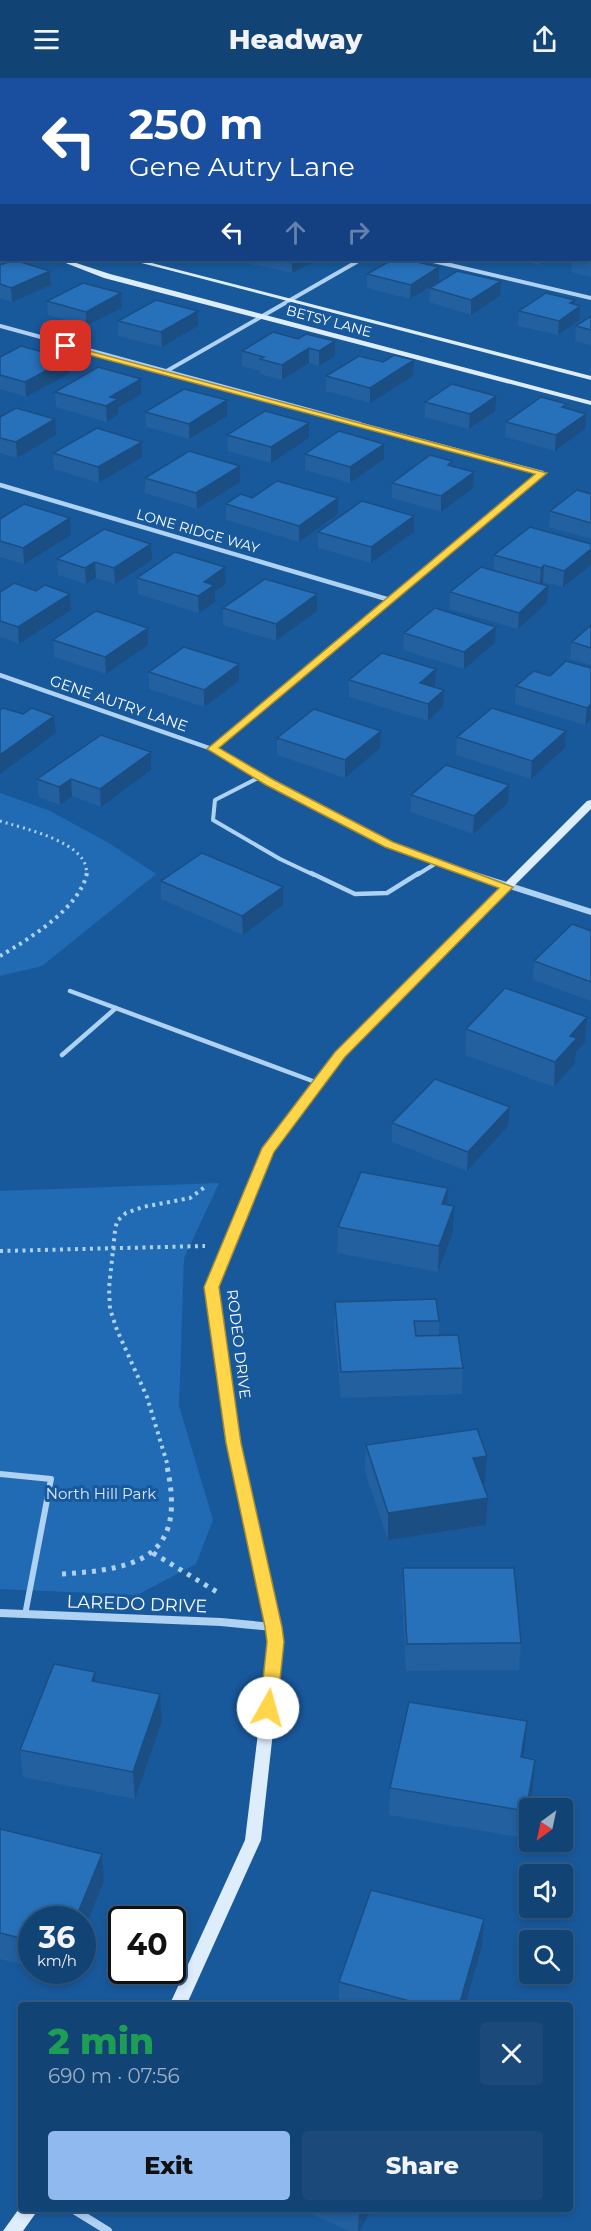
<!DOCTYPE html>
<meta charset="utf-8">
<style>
:root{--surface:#124375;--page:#1b4a7a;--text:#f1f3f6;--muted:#9cb0c5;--line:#315c87;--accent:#90b9f0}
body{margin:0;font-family:Montserrat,sans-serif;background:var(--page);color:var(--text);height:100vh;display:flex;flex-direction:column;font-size:22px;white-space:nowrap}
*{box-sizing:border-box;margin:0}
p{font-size:20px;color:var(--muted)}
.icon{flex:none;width:33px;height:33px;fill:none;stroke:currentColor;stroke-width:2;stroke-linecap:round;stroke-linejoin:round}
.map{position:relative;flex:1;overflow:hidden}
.side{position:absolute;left:18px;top:1924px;width:555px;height:210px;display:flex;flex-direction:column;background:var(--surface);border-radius:6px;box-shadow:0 3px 9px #0003,0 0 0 2px var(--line)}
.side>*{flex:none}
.hud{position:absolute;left:0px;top:0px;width:591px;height:183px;box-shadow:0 3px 9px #0003,0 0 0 2px var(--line);background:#1a4fa0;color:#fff;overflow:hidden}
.needle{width:39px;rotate:213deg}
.tools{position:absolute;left:519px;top:1720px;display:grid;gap:12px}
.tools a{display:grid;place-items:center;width:54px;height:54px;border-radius:6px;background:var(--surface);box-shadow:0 3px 9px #0003,0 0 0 2px var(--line);font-size:30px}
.speed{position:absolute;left:18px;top:1828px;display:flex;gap:12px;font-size:30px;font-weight:700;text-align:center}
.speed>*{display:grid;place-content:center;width:78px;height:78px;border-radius:50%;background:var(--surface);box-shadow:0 3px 9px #0003,0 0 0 2px var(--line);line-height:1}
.speed small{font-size:15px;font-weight:400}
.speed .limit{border:3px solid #111;border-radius:9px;background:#fff;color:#111}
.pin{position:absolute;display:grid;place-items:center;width:51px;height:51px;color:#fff;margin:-26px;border-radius:12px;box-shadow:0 3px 9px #0006}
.me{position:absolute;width:66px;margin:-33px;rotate:7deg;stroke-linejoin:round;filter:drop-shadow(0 0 4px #0008)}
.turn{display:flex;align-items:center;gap:21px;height:126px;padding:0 30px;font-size:27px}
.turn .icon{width:78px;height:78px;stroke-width:2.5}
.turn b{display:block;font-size:42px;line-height:51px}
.lanes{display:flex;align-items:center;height:57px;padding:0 30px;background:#0003;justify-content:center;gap:30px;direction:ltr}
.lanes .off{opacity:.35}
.round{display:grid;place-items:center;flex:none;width:63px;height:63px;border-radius:6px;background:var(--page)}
.head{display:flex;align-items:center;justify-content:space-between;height:102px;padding:0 30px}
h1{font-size:36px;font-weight:800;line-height:45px;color:#1e9e55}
.cta{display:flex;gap:12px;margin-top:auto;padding:12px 30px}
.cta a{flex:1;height:69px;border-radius:6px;background:var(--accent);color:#111;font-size:24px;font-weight:800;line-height:69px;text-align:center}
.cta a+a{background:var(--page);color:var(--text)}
header{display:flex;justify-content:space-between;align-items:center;height:78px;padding:0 30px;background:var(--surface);font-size:27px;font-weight:800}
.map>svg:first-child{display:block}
</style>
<header><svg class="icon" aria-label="menu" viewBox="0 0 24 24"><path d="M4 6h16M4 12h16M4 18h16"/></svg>Headway<svg class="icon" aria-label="share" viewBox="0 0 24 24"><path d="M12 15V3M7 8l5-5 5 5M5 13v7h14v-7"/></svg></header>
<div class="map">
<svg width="591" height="2153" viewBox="0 0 591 2153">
<rect width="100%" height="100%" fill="#18599c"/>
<path fill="#216bb5" d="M0 715 48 732 107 764 156 796 42 888 0 898Z
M219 1105 184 1180 179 1328 213 1442 196 1486 137 1517 0 1511V1113Z"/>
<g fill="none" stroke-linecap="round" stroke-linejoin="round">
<path stroke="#afd1f2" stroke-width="3" stroke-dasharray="2 4" stroke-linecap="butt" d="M0 743C22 750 92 765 86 797"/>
<path stroke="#afd1f2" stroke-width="4" stroke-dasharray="3 4.5" stroke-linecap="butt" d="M0 878C29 861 80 830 87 795
M0 1173 205 1168
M167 1385 147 1319 117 1252 110 1231 109 1210 115 1153 117 1143 126 1135 143 1129 190 1120 205 1109"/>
<path stroke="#afd1f2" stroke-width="5" stroke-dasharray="4 6" stroke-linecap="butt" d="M153 1475 217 1514
M62 1496C142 1491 188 1478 166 1384"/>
<path stroke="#afd1f2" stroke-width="4" d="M260 699 215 722 213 742 280 781 314 797
M417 797 438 784"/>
<path stroke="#afd1f2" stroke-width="4.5" d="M311 795 355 816 387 815 419 795
M70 913 318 1005
M62 977 116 930"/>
<path stroke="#afd1f2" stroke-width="6" d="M0 1396 51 1401 25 1537"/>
<path stroke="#afd1f2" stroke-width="4" d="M226 0 229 2
M439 2 441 0
M429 182 591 220
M0 248 360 346
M165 294 360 182"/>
<path stroke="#afd1f2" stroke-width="4.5" d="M354 345 542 395
M0 407 390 522
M0 597 212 671 270 705 389 767 473 797
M212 671 542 395"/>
<path stroke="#afd1f2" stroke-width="6" d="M469 795 591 834"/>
<path stroke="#afd1f2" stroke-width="8" d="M0 1535 221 1544 273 1549
M74 2132 108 2153"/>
<path fill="#deedfc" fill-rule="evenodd" d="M0 131H2V136H0Z
M0 157H2V161H0Z
M58 182H67L110 196 591 323V327L104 200Z
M130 182H140L591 298V302Z
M591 722V731L344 978 273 1074 218 1209 241 1365 283 1564 261 1762 186 1928H169L245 1762 269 1564 227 1365 206 1209 261 1073 336 974 587 723Z
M21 2128V2132H38L23 2153H3Z"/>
</g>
<path fill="#2260a0" d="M1 0H70V2H2V7Z
M110 0H162L155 2H110Z
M307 0H397L394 2H307Z
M502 0H549L547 2H509Z
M591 0V54H590V2Z
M591 120V144L590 143V121Z
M591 167V199L571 194 572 182H590Z
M249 182H317L292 195 250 186Z
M516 182H550L541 187Z
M0 187 50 193 51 207 12 224 0 220Z
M439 189V203L410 221 367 210V196Z
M501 203 500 218 471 237 429 224 430 210Z
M121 215 122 230 86 248 48 237 47 223Z
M575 226 579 242 558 257 518 248 519 233Z
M198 233V248L162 269 118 258V243Z
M591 238V267L575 263 576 248Z
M298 261 335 263V278L319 288 309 285 282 302 260 296V293L242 288V273Z
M0 279 69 296 26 319 0 311Z
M326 298H413L370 325 326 313Z
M55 314 141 316 118 330V336L107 344 56 329Z
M227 322V338L189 361 146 349 145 334Z
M425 324 495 333 469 351 425 339Z
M567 331 585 351 555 373 505 359 506 344Z
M0 339 56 357 17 380 0 375Z
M227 357 309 360 271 385 228 373Z
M142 364V379L99 405 54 391 53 375Z
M384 366V381L350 405 305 392V376Z
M240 388V404L197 431 145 415V400Z
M452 388 473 410 441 434 392 420V405Z
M591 416V461L549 449 550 433Z
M252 420H338V436L299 464 226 442V426Z
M414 438V454L371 485 318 470V454Z
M0 441 71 457 24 486 0 479Z
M591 466 563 509 543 504 540 506 547 525 518 551 449 531 450 514 494 493V477Z
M57 481 152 482 115 506 96 500 86 506 58 497Z
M137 500 226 506 215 513V524L199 535 138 516Z
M36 513 70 516 71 532 19 566 0 559V514Z
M223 530 317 533 276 563 223 547Z
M591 547V587L570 581 572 564Z
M496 549 495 565 464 591 403 572 404 555Z
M53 562 148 567 106 596 54 579Z
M239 586V603L204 629 149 611V594Z
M591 590V642L585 647 515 626 516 608 550 598Z
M436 591 435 608 434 609 444 612 443 629 428 643 349 619V602Z
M566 653 565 670 531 701 456 677 457 659Z
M277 660 380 670 345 700 277 677Z
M151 674V692L101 729 72 718 60 727 39 719 37 701Z
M411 717 508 725 473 756 411 734Z
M161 803 283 809V827L243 857 161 821Z
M591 853V923L533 902 534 883Z
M587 939 585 964 576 974 575 985 554 1009 465 977 466 951Z
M510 1029 508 1048 467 1093 392 1064V1045Z
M448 1110 447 1127 454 1128 453 1154 438 1194 337 1175 338 1149Z
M335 1224 439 1243V1258L463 1290 462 1316 341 1320 334 1250Z
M366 1367 485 1405H482L488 1420 486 1447 388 1462 365 1394Z
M403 1490 521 1565 519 1592 406 1593 402 1517Z
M95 1594 96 1604 162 1643 135 1721 23 1699 20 1672Z
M527 1643 523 1680 533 1709 524 1760 389 1737 390 1710Z
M0 1751 102 1776 104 1803 82 1857V1842H32V1889L0 1881Z
M482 1868 465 1928H339V1904Z
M48 1893H68L66 1897Z
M302 2132H371L360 2153H349Z"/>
<path fill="#1b4e82" d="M49 0H70V2H43Z
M123 0H162L155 2H123Z
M387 0H397L394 2H387Z
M537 0H549L547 2H537Z
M2 81V95H0V82Z
M2 167V182H3L0 183V168Z
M292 182H317L292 195Z
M541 182H550L541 187Z
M439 189V203L410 221 411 207Z
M50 193 51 207 12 224 11 210Z
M501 203 500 218 471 237V222Z
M121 215 122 230 86 248V234Z
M575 222V232L580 228 579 242 558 257 559 243 570 225Z
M198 233V248L162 269 161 254Z
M335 263V278L319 288V273Z
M309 270V285L282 302V287Z
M68 281 69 296 26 319 25 304Z
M414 282 413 298 370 325V310Z
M141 301V316L118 330V336L107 344 106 328 110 319Z
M496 318 495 333 469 351 470 336Z
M227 322V338L189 361V346Z
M586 336 585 351 555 373 556 357Z
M55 341 56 357 17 380 16 364Z
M309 345V360L271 385V369Z
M142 364V379L99 405 98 389Z
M384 366V381L350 405V389Z
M240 388V404L197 431 196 415Z
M474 394 473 410 441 434V418Z
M338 420V436L299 464V448Z
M414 438V454L371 485V469Z
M70 440 71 457 24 486 23 470Z
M151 466 152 482 115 506 114 490Z
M591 471V487L563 509 564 493Z
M95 484 96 500 86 506 85 490Z
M544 487 543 504 540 507 541 490Z
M225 489 226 506 215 513V524L199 535 198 518 204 504Z
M548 508 547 525 518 551 519 535Z
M70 516 71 532 19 566 18 549Z
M317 516V533L276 563V546Z
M496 549 495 565 464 591V574Z
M148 550V567L106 596 105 579Z
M239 586V603L204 629V612Z
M436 591 435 608 419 622 420 605Z
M444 612 443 629 428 643V626Z
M591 626V642L585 647 587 630Z
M54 638 56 655 0 696V677Z
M381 653 380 670 345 700V682Z
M566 653 565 670 531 701 532 683Z
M151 674V692L101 729 100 711Z
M71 701 72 718 60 727 59 709Z
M509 707 508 725 473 756 474 738Z
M283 809V827L243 857 242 838Z
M587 939 585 964 576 974 575 985 554 1009 555 984 570 958Z
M510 1029 508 1048 467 1093 468 1074Z
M448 1110 447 1136 442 1126Z
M454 1128 453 1154 438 1194 439 1168Z
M487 1378 485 1405 471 1407 473 1380Z
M488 1420 486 1447 388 1462V1435Z
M95 1594 97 1621 92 1603Z
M160 1616 162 1643 135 1721 133 1694Z
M527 1643 525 1670 519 1706 521 1679Z
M535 1682 533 1709 524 1760 526 1733Z
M102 1776 104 1803 82 1857V1842H75Z
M484 1841 482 1868 465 1928H459Z
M359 2132H371L360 2153H358Z"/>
<path fill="#2770ba" stroke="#1b4e82" stroke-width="1.5" d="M13 0H49L43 2H16Z
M178 0H195L199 2H172Z
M307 0H373L370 2H311Z
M467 0H496L504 2H465Z
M590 23 591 24V41L590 40Z
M0 62H2V81L0 82Z
M591 120V129H590V121Z
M591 167V184L580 182H590V168Z
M14 182 50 193 11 210 0 206V187Z
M392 182H408L439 189 411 207 367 196Z
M457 193 501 203 471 222 430 210Z
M83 205 121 215 86 234 47 223Z
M546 215 575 222 570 225 580 228 559 243 519 233Z
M156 222 198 233 161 254 118 243Z
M591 238V252L576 248Z
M273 254 298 261 306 256 335 263 319 273 309 270 282 287 260 281 264 279 242 273Z
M21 268 68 281 25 304 0 297V279Z
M394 277 414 282 370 310 326 298 359 278 383 284Z
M98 289 141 301 110 319 118 321 106 328 55 314Z
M452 306 496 318 470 336 425 324Z
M184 311 227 322 189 346 145 334Z
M541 319 567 326 562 329 586 336 556 357 506 344Z
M16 330 55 341 16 364 0 360V339Z
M265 333 309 345 271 369 227 357Z
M97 350 142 364 98 389 53 375Z
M339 353 384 366 350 389 305 376Z
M189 373 240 388 196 415 145 400Z
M430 377 452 383 448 387 474 394 441 418 392 405Z
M277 403 338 420 299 448 226 426 241 416 252 420Z
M577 412 591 416V445L550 433Z
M362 423 414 438 371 469 318 454Z
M24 426 70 440 23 470 0 463V441Z
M530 449 591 466V471L564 493 544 487 541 490 494 477Z
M104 451 151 466 114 490 95 484 85 490 57 481Z
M175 474 225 489 204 504 214 507 198 518 137 500Z
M481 489 548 508 519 535 450 514Z
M265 501 317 516 276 546 223 530Z
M14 505 36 513 45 507 70 516 18 549 0 543V514Z
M435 530 496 549 464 574 404 555Z
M96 533 148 550 105 579 53 562Z
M591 547V570L572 564Z
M184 569 239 586 204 612 149 594Z
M382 575 436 591 420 605 444 612 428 626 349 602Z
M566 583 591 590V626L587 630 516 608 534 593 550 598Z
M3 630 23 636 32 630 54 638 0 677V632Z
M492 630 566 653 532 683 457 659Z
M314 631 381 653 345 682 277 660Z
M101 657 151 674 100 711 71 701 59 709 37 701Z
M446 687 509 707 474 738 411 717Z
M202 775 283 809 242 838 161 803Z
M572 846 591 853V904L534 883Z
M505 910 587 939 570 958 577 960 555 984 466 951Z
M435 1001 510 1029 468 1074 392 1045Z
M361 1094 448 1110 442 1126 454 1128 439 1168 338 1149Z
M436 1221 439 1243H414L416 1258 458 1257 463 1290 341 1294 335 1224Z
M477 1351 487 1378 473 1380 488 1420 388 1435 366 1367Z
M403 1490H514L521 1565 407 1566Z
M54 1586 95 1594 92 1603 160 1616 133 1694 20 1672Z
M409 1624 527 1643 521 1679 535 1682 526 1733 390 1710Z
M0 1751 102 1776 75 1842H32V1863L0 1855Z
M371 1812 484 1841 459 1928H428L339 1904Z"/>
<path fill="#ffd54a" stroke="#a68a30" stroke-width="1.5" d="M63 266 547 395 219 670 274 702 393 764 513 809 345 979 274 1074 219 1209 241 1365 282 1549 284 1564 277 1630 274 1635 268 1637 262 1635 260 1630 267 1564 265 1549 226 1365 204 1209 262 1070 335 974 499 810 385 769 266 707 207 671 535 396 63 270Z"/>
<g text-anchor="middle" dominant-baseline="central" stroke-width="6" stroke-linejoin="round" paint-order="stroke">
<g font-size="14" fill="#fff" stroke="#18599c">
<text transform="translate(329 243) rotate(15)">BETSY LANE</text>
<text transform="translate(198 453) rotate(16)">LONE RIDGE WAY</text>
</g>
<g font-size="15" fill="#fff" stroke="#18599c">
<text transform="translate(119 625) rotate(19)">GENE AUTRY LANE</text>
<text transform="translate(239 1266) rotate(83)">RODEO DRIVE</text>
</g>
<g font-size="15" fill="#d7eafc" stroke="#18599c">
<text x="101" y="1415">North Hill Park</text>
</g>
<g font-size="18" fill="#fff" stroke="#18599c">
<text transform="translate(137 1526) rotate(2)">LAREDO DRIVE</text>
</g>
</g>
</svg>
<div class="tools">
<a><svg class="needle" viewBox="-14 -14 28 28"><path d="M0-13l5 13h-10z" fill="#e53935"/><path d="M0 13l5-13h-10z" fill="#9cb0c5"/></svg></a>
<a><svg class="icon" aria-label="sound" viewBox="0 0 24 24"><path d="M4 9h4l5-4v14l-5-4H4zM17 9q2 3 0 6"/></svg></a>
<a><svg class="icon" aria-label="search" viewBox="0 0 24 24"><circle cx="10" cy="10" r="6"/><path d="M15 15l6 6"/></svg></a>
</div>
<div class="speed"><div>36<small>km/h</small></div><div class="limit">40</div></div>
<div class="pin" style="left:66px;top:268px;background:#d93025"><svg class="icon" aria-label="arrive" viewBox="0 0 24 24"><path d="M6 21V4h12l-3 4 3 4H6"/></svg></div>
<svg class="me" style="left:268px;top:1630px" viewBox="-20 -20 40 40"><circle r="19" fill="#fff"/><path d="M0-13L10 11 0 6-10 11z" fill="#ffd54a"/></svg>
<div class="hud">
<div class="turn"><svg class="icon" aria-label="left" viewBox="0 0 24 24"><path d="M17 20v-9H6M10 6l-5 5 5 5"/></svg><div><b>250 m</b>Gene Autry Lane</div></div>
<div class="lanes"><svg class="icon" aria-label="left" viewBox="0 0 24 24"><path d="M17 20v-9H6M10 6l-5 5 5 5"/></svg><svg class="icon off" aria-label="ahead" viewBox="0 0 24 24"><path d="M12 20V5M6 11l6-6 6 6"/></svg><svg class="icon off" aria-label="right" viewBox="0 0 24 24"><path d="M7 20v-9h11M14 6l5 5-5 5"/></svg></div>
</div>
<section class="side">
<div class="head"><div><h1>2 min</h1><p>690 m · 07:56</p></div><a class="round"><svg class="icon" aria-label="close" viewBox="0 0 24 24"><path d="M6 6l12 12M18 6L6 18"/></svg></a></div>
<div class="cta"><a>Exit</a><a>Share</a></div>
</section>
</div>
